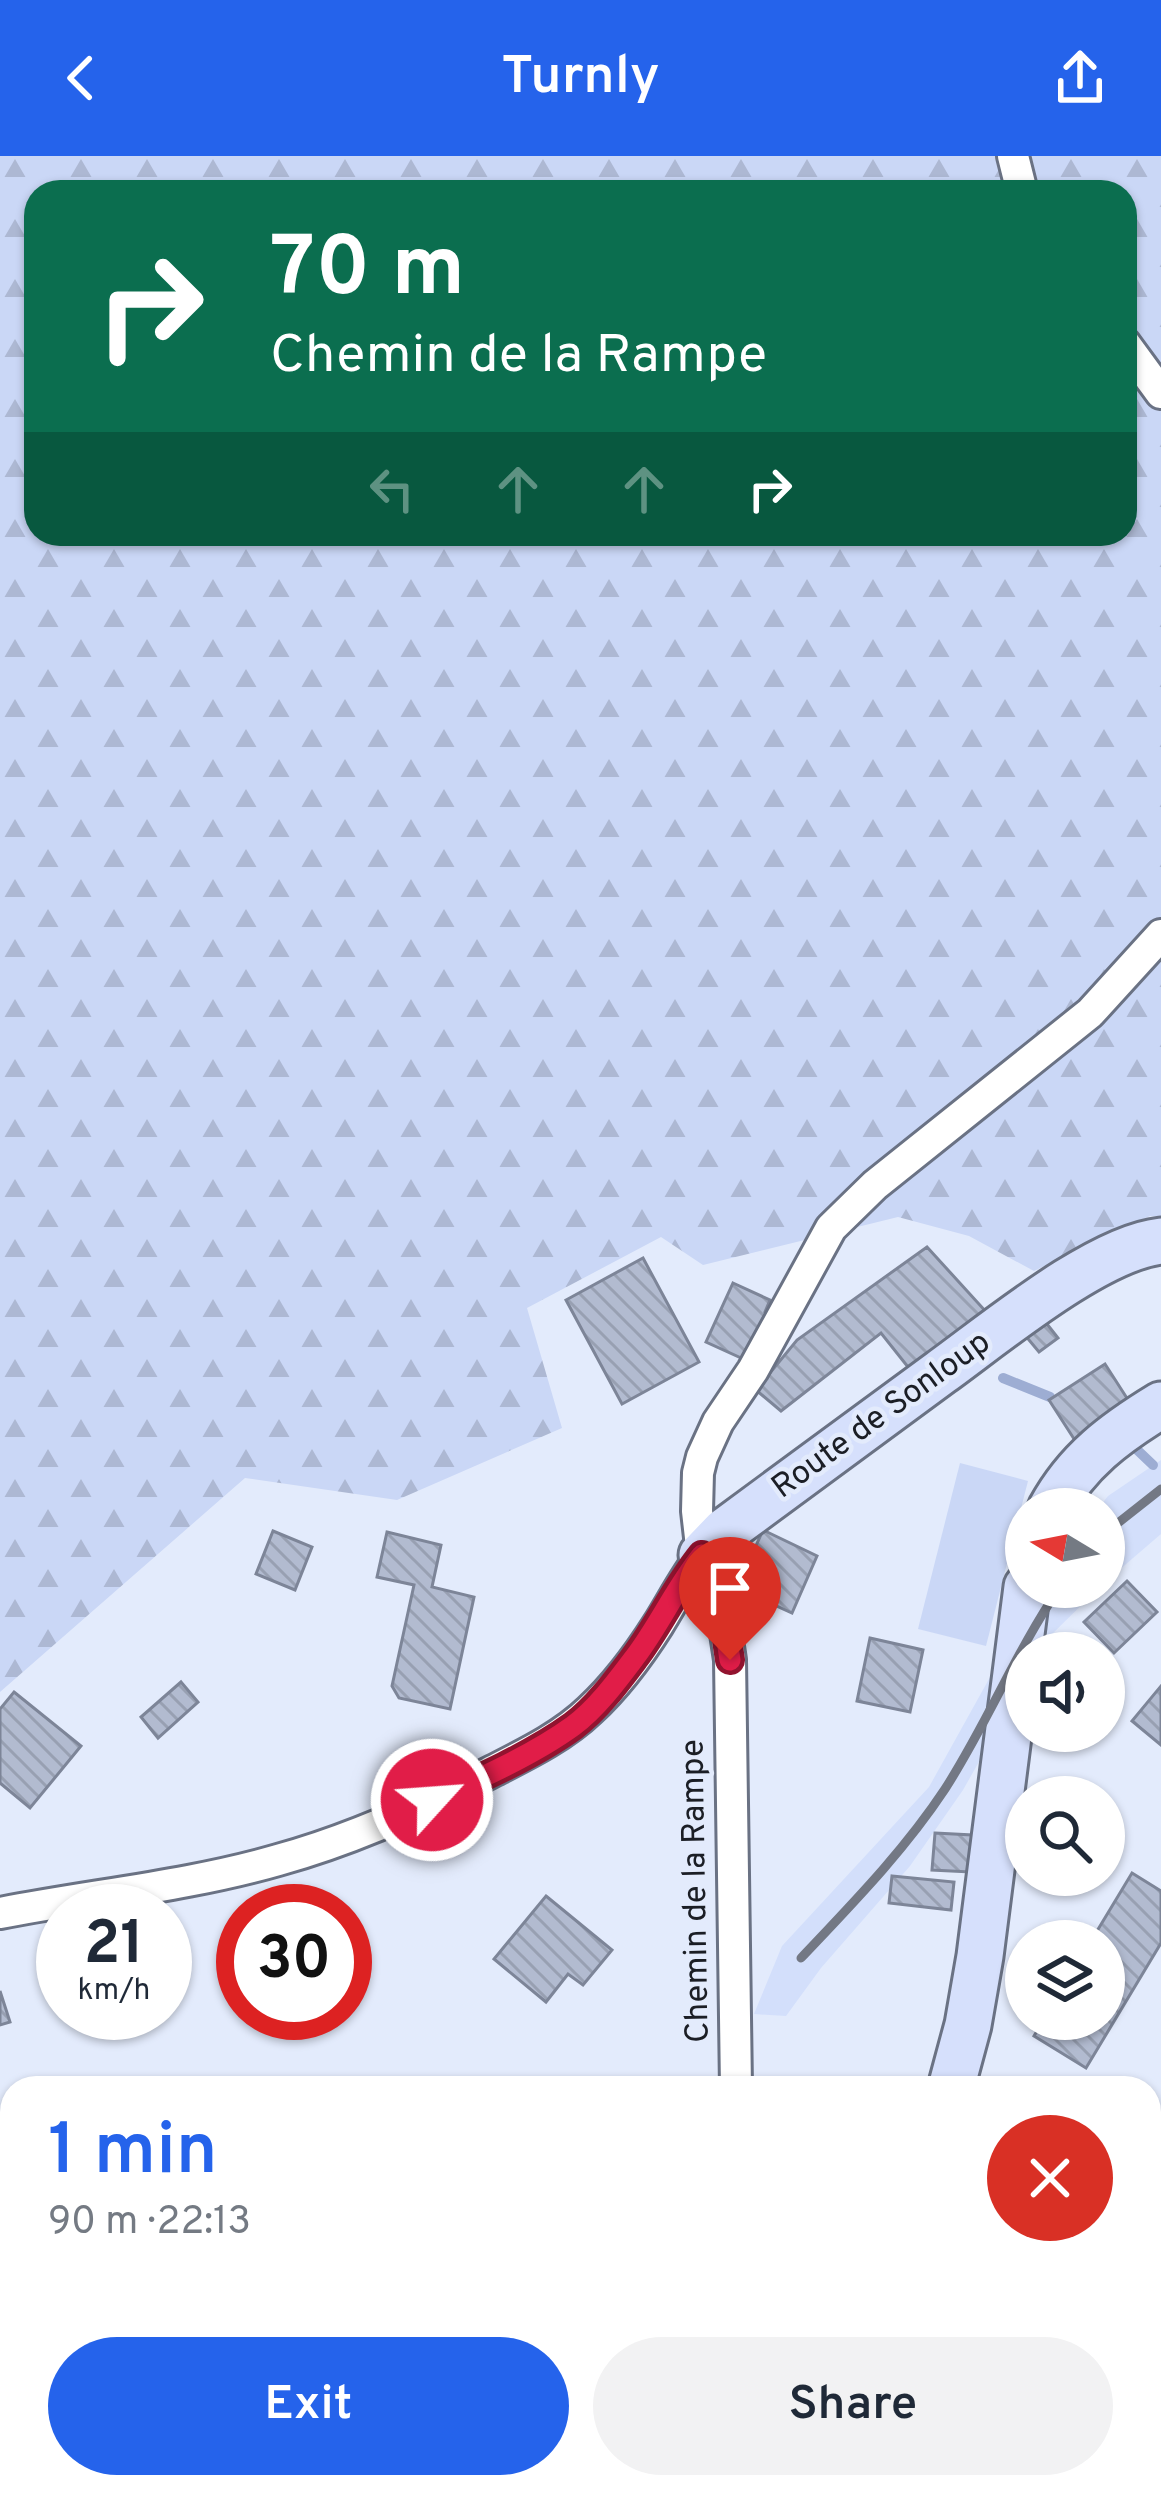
<!DOCTYPE html>
<meta charset="utf-8">
<style>
:root{--surface:#fff;--page:#f2f2f3;--text:#1f2937;--muted:#747a83;--accent:#2563eb}
body{margin:0;font-family:Overpass,sans-serif;background:var(--page);color:var(--text);height:100vh;display:flex;flex-direction:column;font-size:45px;white-space:nowrap}
*{box-sizing:border-box;margin:0}
p{font-size:39px;color:var(--muted)}
.icon{flex:none;width:66px;height:66px;fill:none;stroke:currentColor;stroke-width:2;stroke-linecap:round;stroke-linejoin:round}
.map{position:relative;flex:1;overflow:hidden}
.side{position:absolute;left:0px;top:1920px;width:1161px;height:423px;display:flex;flex-direction:column;background:var(--surface);border-radius:36px 36px 0 0;box-shadow:0 3px 9px #0004}
.side>*{flex:none}
.hud{position:absolute;left:24px;top:24px;width:1113px;height:366px;border-radius:36px;box-shadow:0 3px 9px #0004;background:#0b6e4f;color:#fff;overflow:hidden}
.needle{width:78px;rotate:280deg}
.fabs{position:absolute;left:1005px;top:1332px;display:grid;gap:24px}
.fabs a{display:grid;place-items:center;width:120px;height:120px;border-radius:50%;background:var(--surface);box-shadow:0 3px 9px #0004;font-size:60px}
.speed{position:absolute;left:36px;top:1728px;display:flex;gap:24px;font-size:60px;font-weight:700;text-align:center}
.speed>*{display:grid;place-content:center;width:156px;height:156px;border-radius:50%;background:var(--surface);box-shadow:0 3px 9px #0004;line-height:1}
.speed small{font-size:30px;font-weight:400}
.speed .limit{border:18px solid #d22;background:#fff;color:#111}
.pin{position:absolute;display:grid;place-items:center;width:102px;height:102px;color:#fff;margin:-123px -51px;border-radius:50% 50% 50% 0;rotate:-45deg;box-shadow:0 0 12px #0007}
.pin .icon{rotate:45deg}
.me{position:absolute;width:132px;margin:-66px;rotate:64deg;stroke-linejoin:round;filter:drop-shadow(0 0 9px #0008)}
.turn{display:flex;align-items:center;gap:42px;height:252px;padding:0 48px;font-size:54px}
.turn .icon{width:156px;height:156px;stroke-width:2.5}
.turn b{display:block;font-size:84px;line-height:102px}
.lanes{display:flex;align-items:center;height:114px;padding:0 48px;background:#0003;justify-content:center;gap:60px;direction:ltr}
.lanes .off{opacity:.35}
.round{display:grid;place-items:center;flex:none;width:126px;height:126px;border-radius:63px;background:var(--page)}
.headline{display:flex;align-items:center;justify-content:space-between;height:204px;padding:0 48px}
h1{font-size:72px;font-weight:600;line-height:90px;color:var(--accent)}
.cta{display:flex;gap:24px;margin-top:auto;padding:24px 48px}
.cta a{flex:1;height:138px;border-radius:72px;background:var(--accent);color:#fff;font-size:48px;font-weight:600;line-height:138px;text-align:center}
.cta a+a{background:var(--page);color:var(--text)}
header{display:flex;justify-content:space-between;align-items:center;height:156px;padding:0 48px;background:var(--accent);color:#fff;font-size:54px;font-weight:600}
.map>svg:first-child{display:block}
</style>
<header><svg class="icon" aria-label="back" viewBox="0 0 24 24"><path d="M15 5l-7 7 7 7"/></svg>Turnly<svg class="icon" aria-label="share" viewBox="0 0 24 24"><path d="M12 15V3M7 8l5-5 5 5M5 13v7h14v-7"/></svg></header>
<div class="map">
<svg width="1161" height="2341" viewBox="0 0 1161 2341">
<defs>
<pattern id="grass-tufts" width="24" height="20" patternUnits="userSpaceOnUse" patternTransform="scale(3)"><rect width="24" height="20" fill="#cad7f6"/><path d="M3 7l-1-3M5 7V3M7 7l1-3M15 17l-1-3M17 17v-4M19 17l1-3" fill="none" stroke="#adb8d3"/></pattern>
<pattern id="forest-firs" width="22" height="20" patternUnits="userSpaceOnUse" patternTransform="scale(3)"><rect width="22" height="20" fill="#cad7f6"/><path d="M5 1l3.5 6h-7zM16 11l3.5 6h-7z" fill="#adb8d3"/></pattern>
<pattern id="building-back-hatch" width="6" height="6" patternUnits="userSpaceOnUse" patternTransform="scale(3)"><rect width="6" height="6" fill="#b2bbd0"/><path d="M-1 5l2 2M0 0l6 6M5-1l2 2" fill="none" stroke="#98a0b2"/></pattern>
</defs>
<rect width="100%" height="100%" fill="#e3ebfc"/>
<path fill="#d3dffb" d="M1161 1304V1378L1104 1427V1353H1098L1108 1340Z
M1040 1431H1100L1050 1480 963 1634 910 1710 821 1812 786 1860 754 1858 782 1790 929 1631Z"/>
<path fill="url(#grass-tufts)" d="M163 2331H217L214 2341H139Z"/>
<path fill="url(#forest-firs)" fill-rule="evenodd" d="M0 0H1161V1061L1150 1060 1034 1115 969 1080 898 1061 703 1109 661 1081 527 1152 562 1272 397 1344 245 1322 0 1536ZM36 36H1125V378H36Z"/>
<path fill="#cad7f6" d="M960 1307 1028 1325 986 1490 918 1473Z"/>
<g fill="none" stroke-linecap="round" stroke-linejoin="round">
<path stroke="#9dadd3" stroke-width="10" d="M1003 1222 1050 1241
M1132 1289 1153 1309"/>
</g>
<path fill="url(#building-back-hatch)" stroke="#7d8598" stroke-width="3" d="M927 1091 989 1159 916 1221 881 1177 781 1255 756 1234 797 1184Z
M643 1102 699 1206 622 1248 566 1144Z
M733 1127 770 1144 765 1156 771 1160 750 1206 706 1186Z
M1043 1163 1058 1182 1039 1196 1024 1178Z
M1105 1208 1132 1250 1076 1286 1049 1244Z
M763 1374 817 1400 792 1457 737 1432Z
M273 1375 312 1391 295 1434 256 1418Z
M387 1376 441 1389 432 1431 474 1441 450 1553 399 1542 392 1530 414 1429 377 1421Z
M1127 1425 1157 1456 1114 1497 1084 1466Z
M870 1482 923 1494 910 1556 857 1545Z
M181 1526 198 1546 158 1582 141 1561Z
M1161 1530V1589L1132 1565Z
M14 1536 81 1590 30 1652 0 1627V1553Z
M935 1677 972 1679 970 1716 932 1714Z
M1132 1717 1161 1735V1787L1086 1912 1034 1880 1044 1863H1104V1785H1091Z
M892 1720 954 1726 951 1754 889 1747Z
M546 1740 612 1794 583 1829 568 1818 546 1846 494 1803Z
M0 1835 10 1866 0 1869Z
M477 2331H623V2333L608 2341H458Z
M838 2331H983L975 2341H829Z"/>
<g fill="none" stroke-linecap="round" stroke-linejoin="round">
<defs>
<path id="street" d="M1013 0 1022 36
M1125 188 1161 237
M0 1757C92 1739 188 1730 278 1704 351 1684 422 1652 489 1617 524 1599 562 1581 590 1554 616 1530 639 1499 658 1469 673 1445 685 1421 702 1399
M736 1932 730 1504 720 1438 702 1399 697 1355 698 1317 702 1301 718 1266 753 1214 831 1072 875 1029 1090 857 1161 779
M644 2341 652 2331"/>
<path id="secondary" d="M1051 1353C1077 1305 1115 1277 1161 1249
M702 1399 725 1375C797 1322 869 1269 941 1216 995 1177 1097 1092 1161 1085
M951 1932 968 1869 980 1800 1027 1431
M718 2341 722 2331"/>
</defs>
<use href="#street" stroke="#6a7284" stroke-width="36"/>
<use href="#secondary" stroke="#6a7284" stroke-width="51"/>
<path stroke="#8f95a2" stroke-width="6" stroke-dasharray="6 6" stroke-linecap="butt" d="M1149 2106 1161 2109
M0 2152 12 2150"/>
<use href="#street" stroke="#fff" stroke-width="30"/>
<use href="#secondary" stroke="#d6e0fc" stroke-width="45"/>
<path stroke="#737884" stroke-width="9" d="M1104 1378 1161 1333
M801 1802C852 1748 904 1695 945 1633 987 1568 1016 1495 1060 1431"/>
</g>
<g fill="none" stroke-linecap="round" stroke-linejoin="round">
<defs>
<path id="route" d="M432 1644C477 1624 533 1599 573 1570 597 1552 617 1525 635 1501 660 1468 676 1431 702 1399L720 1438 730 1504"/>
</defs>
<use href="#route" stroke="#92132f" stroke-width="30"/>
<use href="#route" stroke="#e11d48" stroke-width="21"/>
</g>
<g text-anchor="middle" dominant-baseline="central" stroke-width="9" stroke-linejoin="round" paint-order="stroke">
<g font-size="33" fill="#1b1e25" stroke="#e3ebfc">
<text transform="translate(882 1260) rotate(-36)">Route de Sonloup</text>
<text transform="translate(697 1735) rotate(-91)">Chemin de la Rampe</text>
</g>
</g>
</svg>
<div class="fabs">
<a><svg class="needle" viewBox="-14 -14 28 28"><path d="M0-13l5 13h-10z" fill="#e53935"/><path d="M0 13l5-13h-10z" fill="#747a83"/></svg></a>
<a><svg class="icon" aria-label="sound" viewBox="0 0 24 24"><path d="M4 9h4l5-4v14l-5-4H4zM17 9q2 3 0 6"/></svg></a>
<a><svg class="icon" aria-label="search" viewBox="0 0 24 24"><circle cx="10" cy="10" r="6"/><path d="M15 15l6 6"/></svg></a>
<a><svg class="icon" aria-label="layers" viewBox="0 0 24 24"><path d="M12 4l9 5-9 5-9-5zM3 14l9 5 9-5"/></svg></a>
</div>
<div class="speed"><div>21<small>km/h</small></div><div class="limit">30</div></div>
<div class="pin" style="left:730px;top:1504px;background:#d93025"><svg class="icon" aria-label="arrive" viewBox="0 0 24 24"><path d="M6 21V4h12l-3 4 3 4H6"/></svg></div>
<svg class="me" style="left:432px;top:1644px" viewBox="-20 -20 40 40"><circle r="17" fill="#e11d48" stroke="#fff" stroke-width="3"/><path d="M0-11L8 9 0 5-8 9z" fill="#fff"/></svg>
<div class="hud">
<div class="turn"><svg class="icon" aria-label="right" viewBox="0 0 24 24"><path d="M7 20v-9h11M14 6l5 5-5 5"/></svg><div><b>70 m</b>Chemin de la Rampe</div></div>
<div class="lanes"><svg class="icon off" aria-label="left" viewBox="0 0 24 24"><path d="M17 20v-9H6M10 6l-5 5 5 5"/></svg><svg class="icon off" aria-label="ahead" viewBox="0 0 24 24"><path d="M12 20V5M6 11l6-6 6 6"/></svg><svg class="icon off" aria-label="ahead" viewBox="0 0 24 24"><path d="M12 20V5M6 11l6-6 6 6"/></svg><svg class="icon" aria-label="right" viewBox="0 0 24 24"><path d="M7 20v-9h11M14 6l5 5-5 5"/></svg></div>
</div>
<section class="side">
<div class="headline"><div><h1>1 min</h1><p>90 m · 22:13</p></div><a class="round" style="background:#d93025;color:#fff"><svg class="icon" aria-label="close" viewBox="0 0 24 24"><path d="M6 6l12 12M18 6L6 18"/></svg></a></div>
<div class="cta"><a>Exit</a><a>Share</a></div>
</section>
</div>
